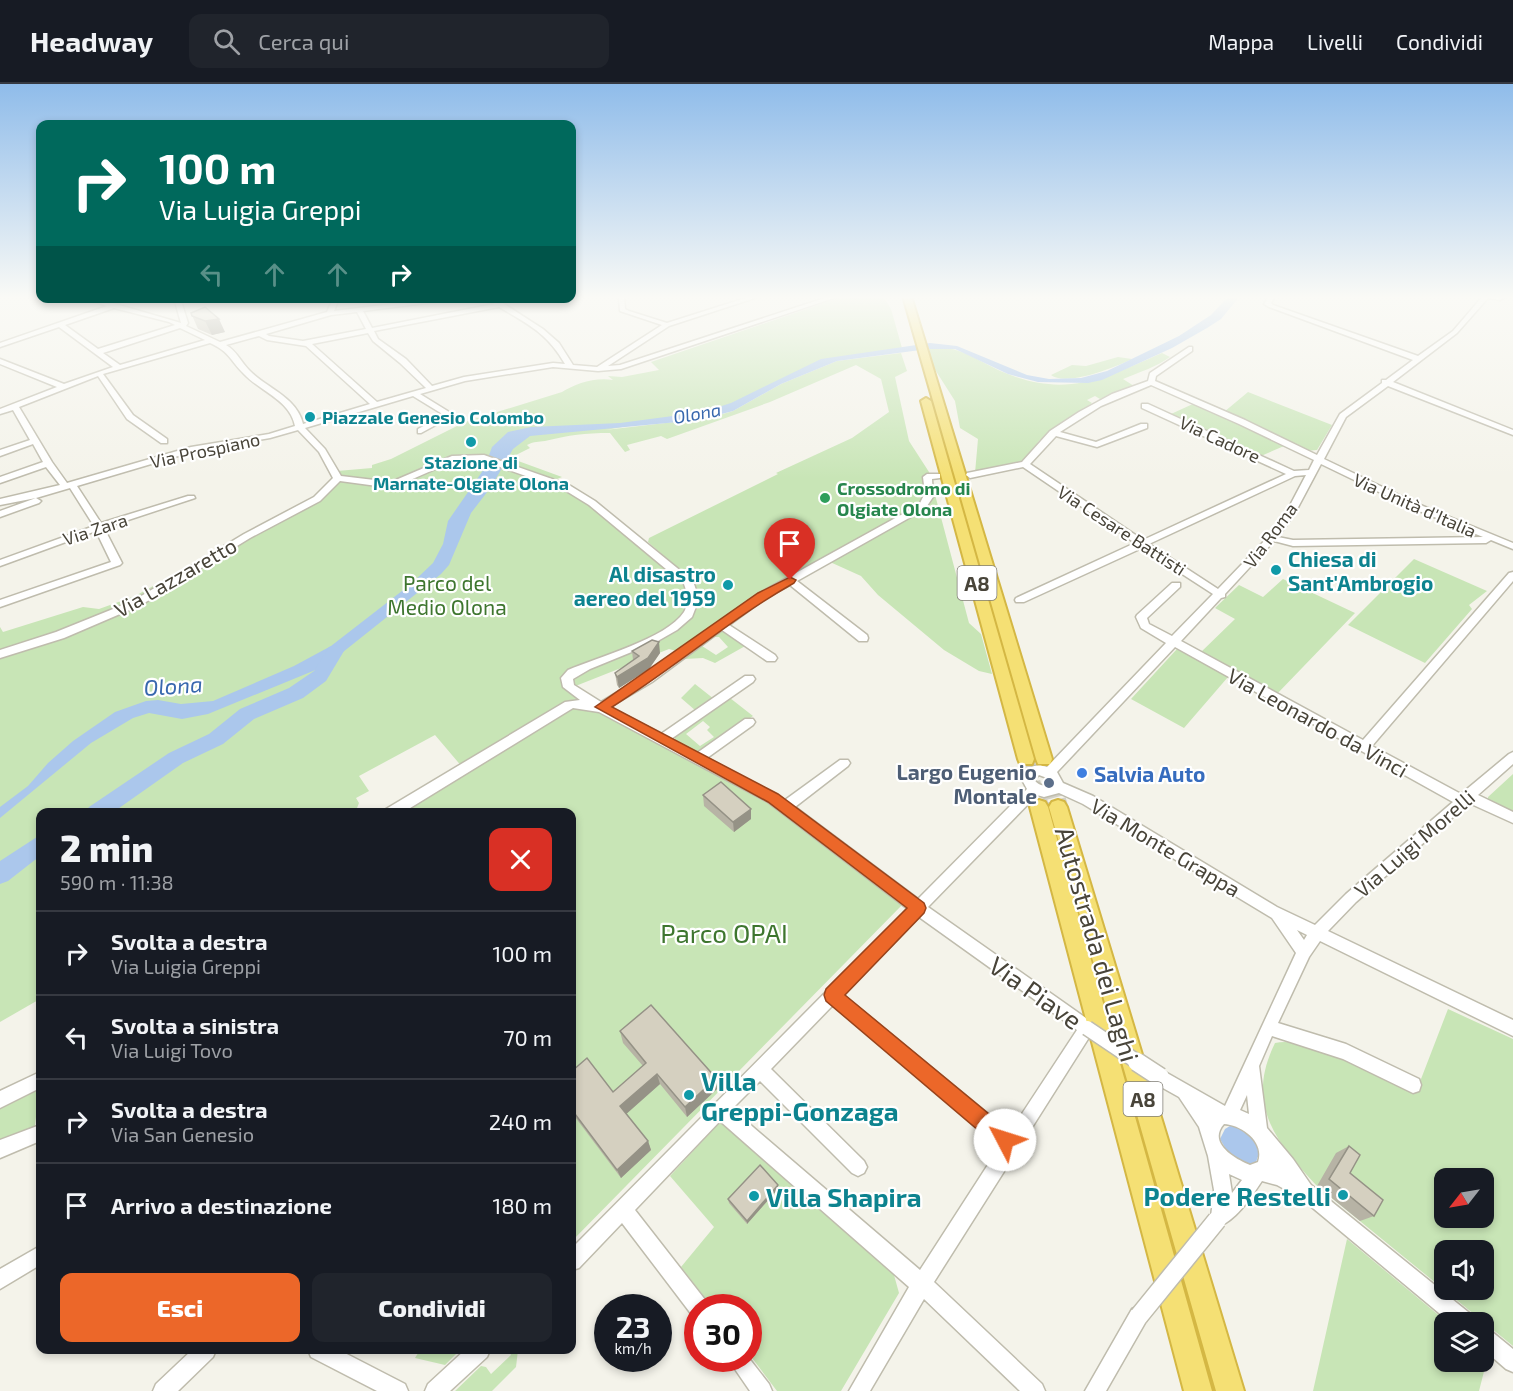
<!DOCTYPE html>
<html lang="it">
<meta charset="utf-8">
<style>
:root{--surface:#171b24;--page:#20242c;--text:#f1f3f6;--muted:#9ea1a6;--line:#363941;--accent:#ec6729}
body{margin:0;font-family:"Exo 2",sans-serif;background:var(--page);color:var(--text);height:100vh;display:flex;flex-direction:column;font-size:22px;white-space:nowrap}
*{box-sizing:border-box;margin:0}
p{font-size:20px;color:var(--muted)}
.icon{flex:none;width:33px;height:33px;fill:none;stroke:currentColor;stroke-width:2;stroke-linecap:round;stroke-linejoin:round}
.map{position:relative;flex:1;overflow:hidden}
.drawer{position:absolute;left:36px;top:724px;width:540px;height:546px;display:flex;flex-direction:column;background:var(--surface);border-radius:12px;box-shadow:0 3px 9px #0003}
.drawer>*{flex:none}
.guide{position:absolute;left:36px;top:36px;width:540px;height:183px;border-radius:12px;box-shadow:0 3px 9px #0003;background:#00695c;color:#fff;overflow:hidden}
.needle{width:39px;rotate:239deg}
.buttons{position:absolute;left:1434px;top:1084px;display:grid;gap:12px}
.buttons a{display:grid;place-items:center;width:60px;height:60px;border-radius:12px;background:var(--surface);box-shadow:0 3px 9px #0003;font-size:30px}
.speed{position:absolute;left:594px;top:1210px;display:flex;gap:12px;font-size:30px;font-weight:700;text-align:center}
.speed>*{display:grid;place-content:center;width:78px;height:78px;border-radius:50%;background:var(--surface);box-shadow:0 3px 9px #0003;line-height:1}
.speed small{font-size:15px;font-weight:400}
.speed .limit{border:9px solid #d22;background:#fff;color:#111}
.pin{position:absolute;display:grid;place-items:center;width:51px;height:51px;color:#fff;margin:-62px -26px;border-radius:50% 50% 50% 0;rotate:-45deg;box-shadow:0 0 6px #0007}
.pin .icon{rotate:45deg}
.me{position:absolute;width:66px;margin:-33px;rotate:310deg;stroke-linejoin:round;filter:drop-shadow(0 0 4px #0008)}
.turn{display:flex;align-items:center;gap:21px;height:126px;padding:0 24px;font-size:27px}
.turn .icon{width:78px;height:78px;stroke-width:2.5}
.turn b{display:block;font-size:42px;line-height:51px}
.lanes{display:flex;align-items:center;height:57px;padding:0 24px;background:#0003;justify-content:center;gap:30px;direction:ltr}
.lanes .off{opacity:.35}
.round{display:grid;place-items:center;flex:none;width:63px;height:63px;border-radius:12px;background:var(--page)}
.summary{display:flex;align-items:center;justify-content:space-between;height:102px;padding:0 24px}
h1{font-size:36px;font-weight:800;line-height:45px}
.action{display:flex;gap:12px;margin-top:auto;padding:12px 24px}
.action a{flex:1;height:69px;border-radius:12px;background:var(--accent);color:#fff;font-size:24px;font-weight:800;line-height:69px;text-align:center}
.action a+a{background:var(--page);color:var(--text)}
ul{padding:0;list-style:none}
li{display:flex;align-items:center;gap:18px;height:84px;padding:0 24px;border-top:2px solid var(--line)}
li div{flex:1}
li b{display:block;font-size:22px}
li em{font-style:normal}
header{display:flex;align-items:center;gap:36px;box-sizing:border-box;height:84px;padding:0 30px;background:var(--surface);border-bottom:2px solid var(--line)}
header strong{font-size:28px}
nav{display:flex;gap:33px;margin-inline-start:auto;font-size:21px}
.search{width:420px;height:54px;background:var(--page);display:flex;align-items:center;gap:15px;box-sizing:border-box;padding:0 21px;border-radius:12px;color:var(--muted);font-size:22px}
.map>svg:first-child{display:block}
</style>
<header>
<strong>Headway</strong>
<div class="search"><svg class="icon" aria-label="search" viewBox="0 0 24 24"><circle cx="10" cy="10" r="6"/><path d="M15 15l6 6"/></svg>Cerca qui</div>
<nav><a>Mappa</a><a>Livelli</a><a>Condividi</a></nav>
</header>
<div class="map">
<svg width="1513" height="1307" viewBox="0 0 1513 1307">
<rect width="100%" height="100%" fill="#f4f3ea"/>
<path fill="#c8e5b6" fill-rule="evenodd" d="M864 212H883L891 225 902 264 827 276 723 326 605 346 709 334 733 327 781 300 837 277 901 269 907 287 895 293 909 357 929 388 969 539 981 550 992 590 979 587 944 566 878 511 861 492 830 478 761 511 680 568 669 565 568 605 591 625 763 715 795 736 903 820 572 1157V729H391L463 684 435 651 359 692 369 707 356 714 359 719 355 729H345L343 726 338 729H40V915L0 938V543L3 548 83 523 99 525 135 512 317 412 332 398 337 387 372 384V381L391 375 465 338 562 308C575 300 594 293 613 296L608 292 622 293 659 286 651 278 836 215ZM856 281 881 295 889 328 852 354 776 389 778 390 649 454 648 458 687 492 683 494 570 400 557 395 562 393 510 374 530 364 527 361C535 357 538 358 545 357 570 351 584 349 610 349L625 368 630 366 627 361 661 352 667 355 770 318Z
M943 264C963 264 984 280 1003 288 1065 315 1105 294 1162 269L1170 273C1156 283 1140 288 1123 295L1134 302 1100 315 1095 312 1087 316 1092 319 1039 357 1023 379 975 389 978 355 960 344 955 317 934 284 928 265Z
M1118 273 1132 275C1116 283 1066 303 1051 291L1072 281 1086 282Z
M1248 308 1332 341 1317 366 1306 367 1224 328Z
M1195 319 1284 362 1261 372 1171 330Z
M1414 475 1487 507 1469 521 1472 525 1425 579 1348 541Z
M1283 495 1355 529 1276 611 1199 570 1235 535 1215 524 1239 501 1263 513Z
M723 545 747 561 715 579 703 574 684 575 702 562 716 571 728 563 719 553H713Z
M1177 565 1228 593 1184 644 1131 615Z
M695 600 714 615 696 627 681 614Z
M730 614 753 632 700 669 675 657V650ZM703 637 710 643 707 646 714 653 700 662 686 650Z
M1513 690V728L1488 716V713Z
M1448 925 1513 955V1262L1317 1102C1275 1057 1245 1020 1275 959 1309 951 1384 992 1416 1008ZM1444 1095H1484V1134H1444ZM1444 1167H1484V1206H1444Z
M40 1001 34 1049 0 1063V1019L24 1013Z
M720 1038 894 1191 899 1209 841 1307H777L749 1270 748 1224H713L681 1183 714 1143 670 1092Z
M1347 1155 1448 1239H1444V1278H1484V1268L1488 1272 1479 1307H1313Z
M420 1266H460L445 1281 415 1274Z
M509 1266H518L516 1283 492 1307H455L481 1282 486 1283 491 1290 511 1271Z"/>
<path fill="#abc7ec" d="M1229 212H1240L1221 235 1207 244 1172 264 1102 296 1088 299 1038 298 1008 290 955 265H928L837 277 781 300 733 327 699 336 530 352 513 365 491 403 471 429 449 481 441 490 338 572 313 587 208 630 182 635 149 629 133 634 91 659 0 734V723L28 702 48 679 73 657 115 628 146 617 158 616 181 620 213 617 294 582 331 562 411 500 433 479 443 460 448 437 484 385 492 363 508 348 531 343 620 339 703 328 731 319 821 275 930 259 957 262 1027 291 1049 295 1081 294 1107 287 1179 252 1211 231Z
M1230 1042C1246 1041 1254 1054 1260 1067L1256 1078 1244 1081 1231 1074 1220 1055 1225 1045Z"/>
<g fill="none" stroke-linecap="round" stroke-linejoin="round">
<path fill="#abc7ec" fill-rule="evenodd" d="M335 561 344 567 326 597 303 614 254 635 223 660 183 679 112 729H85L89 723 169 669 209 650 240 625 289 604 314 587 329 563Z
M40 751V772L8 797 0 800V777Z"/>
<path stroke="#d2d0c7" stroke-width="16" stroke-dasharray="16 8" stroke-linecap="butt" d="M1026 675 1038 718
M1044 675 1056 718"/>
<path stroke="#d2d0c7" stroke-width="20" stroke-dasharray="20 10" stroke-linecap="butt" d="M1037 716 1039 723
M1056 716 1058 723"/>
<defs>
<path id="minor" d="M613 212H624L625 225 629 227 667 239 752 212H761L669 242 608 282 620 281 831 212H840L621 285 598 287 553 283 465 297 420 310 454 331 421 349H418V345L444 331 413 312 305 344 325 365 341 392 391 398 452 372 484 371 569 401 595 417 693 497 699 515 692 533 677 546 656 558 590 585 573 595 574 601 601 618 644 592 758 510 919 421 925 409 923 393 927 390H940V394L932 395 933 413 925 425 797 497 867 551 868 554 867 557H859L790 501 766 514 729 541 775 571 777 574 775 577H767L722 546 652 598 610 623 661 650 745 592H753L755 595 753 598 671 655 697 669 745 635H753L755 638 753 641 707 674 785 716 840 676H848L850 679 848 682 795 723 918 815 1027 705 1021 694C1027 683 1035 679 1047 683L1166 559 1141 544 1136 533 1137 531 1172 499H1180V503L1147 534 1149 540 1172 552 1213 510 1142 464 1024 518H1016L1015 516 1016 514 1135 459 1023 383 970 394 966 391 967 389 1022 378 1050 347 1079 328 1112 310 1148 297 1150 289 1189 263H1192V267L1156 292 1155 297 1245 336 1317 371 1340 330 1382 299V296H1386L1413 276 1269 223 1264 220 1269 212H1275L1271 219 1273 221 1418 272 1453 247 1483 212H1507L1500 216 1488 214 1457 249 1393 298 1513 346V351L1388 302 1346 333 1324 375 1418 420 1513 459V465L1491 456 1486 459 1293 462 1274 457 1225 510V513L1221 514 1181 557 1363 656 1509 489 1513 488V497L1372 662 1461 710 1509 670 1513 668V680L1478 711 1513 728V739L1469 719 1356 818 1328 847 1513 936V952L1320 857 1309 873 1278 939 1346 960 1419 995 1421 1001 1419 1007 1413 1009 1343 975 1272 952 1259 982 1267 1044 1293 1075 1311 1101 1473 1232 1476 1239H1451L1302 1115 1277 1101 1262 1097C1251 1113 1238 1134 1220 1142L1214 1139 1211 1133 1214 1106 1208 1072 1199 1043 1179 1013 1154 999 1152 993 1154 987 1160 985 1225 1022 1296 869 1272 834 1083 720 1059 709 1044 713 1037 711 928 823 1093 939 1095 944 934 1198 1042 1300 1045 1307H1020L924 1215 870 1307H849L909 1203 720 1037 635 1126 706 1217 709 1224H698V1233L692 1231 622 1139 579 1184 572 1186V1164L908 825 768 718 599 628 573 624 402 729H385L386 725 565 618 580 616 563 603 561 594 568 586C598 573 666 555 684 528 686 525 687 519 689 515L684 500 589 421 563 405 480 376H456L392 404 340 397 320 417 250 454 141 521 64 554 0 574V566L56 548 133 517 244 450 314 413 333 394 319 368 298 346 270 354 195 367 77 402 101 439 188 412H194L195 414 104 444 122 479 120 481 0 523V516L111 478 96 447 0 482V476L94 442 70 404 36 414 0 421V415L60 401 46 383 0 399V393L43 378 33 360 0 372V366L30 356 13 326 0 330V325L57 303 0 280V275L64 300 113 283 59 243 0 263V259L107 222 83 214H95L181 239 174 214H180L188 239 186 242 220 258 327 228 333 214H339L334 227 441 214H466L363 227 372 244 494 220 490 216 495 214 543 245 559 259 573 281 597 283 662 241 620 227 619 214ZM499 223C529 241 547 249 565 280L553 279 464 293 432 302 406 275 378 255 374 247ZM114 224 169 238 175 241 98 265 65 241ZM357 228 366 245 303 257 269 252 266 250 331 231ZM180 244 205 256 120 281 103 269ZM368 249 373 257 400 279 426 304 377 318 312 260ZM259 252 267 256 306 262 370 320 303 340C297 313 266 304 249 286 241 278 236 266 226 261ZM210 259C231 269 229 275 244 290 261 308 290 316 295 342L269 350 191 363 67 399 52 378 19 323 98 292 127 335 161 359H167V355L133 331 103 290ZM1151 301 1239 340 1314 376 1309 386 1294 387 1148 320H1142V324L1286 390 1143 456 1030 380 1056 352 1097 363 1147 344V340H1141L1096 358 1060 348 1101 322ZM1321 380 1412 424 1483 453 1293 456 1278 453 1295 429ZM1306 391 1286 429 1269 452 1218 505 1149 460 1295 392ZM1175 563 1453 718 1346 810 1315 841 1277 823 1093 712 1063 699 1057 688ZM1039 691 1047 694 1051 699 1050 701C1044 703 1037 701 1034 695ZM919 833 1077 946 1010 1048 843 911ZM1297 846 1307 851 1304 856ZM833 921 1000 1062 920 1186 732 1025 760 997 852 1089 858 1092 864 1089 867 1083 864 1077 771 985ZM1247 1011 1249 1030 1240 1026ZM1224 1040C1242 1041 1265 1058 1258 1078L1250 1081C1235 1075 1207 1059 1224 1040ZM1229 1090 1242 1096 1232 1109Z
M847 212H860L857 214Z
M36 414 41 417 39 419 0 433V427Z
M40 988V1004L0 1024V1007Z
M40 1041V1057L0 1074V1056Z
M40 1162V1181L0 1205V1185Z
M1139 1222 1146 1225 1149 1232 1106 1307H1085L1132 1225Z
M1484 1244 1491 1247 1513 1265V1288L1506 1285 1484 1266Z
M192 1266H216L213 1273 178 1307H153L156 1300Z
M308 1266H339L405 1300 408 1307H377L311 1273Z
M465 1266H490L487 1273 450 1307H425L428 1300Z
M748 1273 769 1300 772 1307H750L728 1275H748Z"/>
<path id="highway" d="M903 212H911L1052 675 1050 680H1038L1036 675Z
M926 314 931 317 1034 675 1032 680H1020L1018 675 921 317Z
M1039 716 1045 718 1048 723 1212 1307H1184L1030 723 1033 718Z
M1058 716 1064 718 1067 723 1244 1307H1216L1049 723 1052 718Z"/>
</defs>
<use href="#minor" stroke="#bfbcad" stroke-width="3"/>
<use href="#highway" stroke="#d4b744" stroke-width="4"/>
<use href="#minor" fill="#fff" fill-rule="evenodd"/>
<use href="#highway" fill="#f5e074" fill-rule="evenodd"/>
<defs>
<path id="minor-bridge-far1" d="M1087 944 1139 979"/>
<path id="minor-bridge" d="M1137 978 1160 993
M1139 1232 1217 1136"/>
</defs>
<use href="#minor-bridge-far1" stroke="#bfbcad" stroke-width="17" stroke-linecap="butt"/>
<use href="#minor-bridge" stroke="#bfbcad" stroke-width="21" stroke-linecap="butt"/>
<use href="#minor-bridge-far1" stroke="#fff" stroke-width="14"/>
<use href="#minor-bridge" stroke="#fff" stroke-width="18"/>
</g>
<path fill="#b7b3a5" d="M191 229 225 248 212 251 198 245Z
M632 567 660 569 649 585 619 604 617 601 615 589 633 576Z
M703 711 751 725V735L734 748 704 722Z
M620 947 717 1005 687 1033 660 1000 626 1030 648 1057 651 1066 621 1094 572 1029V987L613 1008 643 982 623 959Z
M1349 1062 1350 1089 1374 1132 1360 1137 1317 1102 1336 1069Z
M778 1101V1105L747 1140 729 1119 728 1115Z"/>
<path fill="#959286" d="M219 235 225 248 212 251 205 237Z
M659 558 660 569 649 585 619 604 617 593Z
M751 725V735L734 748 733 738Z
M657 990 660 1000 624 1032 620 1022Z
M716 994 717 1005 687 1033 685 1023Z
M648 1057 651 1066 621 1094 617 1086Z
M778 1101V1105L747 1140V1137Z"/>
<path fill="#d5d0c0" stroke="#959286" stroke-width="1.5" d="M205 223 219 235 205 237 192 232 191 229Z
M652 556 659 558 648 574 617 593 615 589 639 572 632 567Z
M721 698 751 725 733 738 703 711Z
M651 921 716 994 685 1023 657 990 620 1022 648 1057 617 1086 572 1026V987L587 974 613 1008 646 979 620 947Z
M1349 1062 1360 1071 1350 1089 1383 1116 1374 1132 1329 1095Z
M760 1081 778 1101 747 1137 728 1115Z"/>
<linearGradient id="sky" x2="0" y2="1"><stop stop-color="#8fbcea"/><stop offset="0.54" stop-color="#fafaf6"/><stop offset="1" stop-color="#fafaf6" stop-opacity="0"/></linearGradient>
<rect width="1513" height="395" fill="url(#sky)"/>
<path fill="#ec6729" stroke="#99431b" stroke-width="1.5" d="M790 493 796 496 794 499C730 535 675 584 612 623L778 710 924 819 926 824 924 829 845 911 1012 1049 1015 1056 1012 1063 1005 1066 998 1063 826 917 824 911 826 905 907 824 768 718 595 623 758 509Z"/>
<g fill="#0f9aa8" stroke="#fff" stroke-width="2">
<circle cx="310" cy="333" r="6"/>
<circle cx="471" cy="358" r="6"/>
<circle cx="1276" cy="486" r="6"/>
<circle cx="728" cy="501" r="6"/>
<circle cx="689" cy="1011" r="6"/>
<circle cx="1343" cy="1111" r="6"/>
<circle cx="754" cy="1112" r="6"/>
</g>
<circle fill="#2e9e5b" stroke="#fff" stroke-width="2" cx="825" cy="414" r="6"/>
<circle fill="#3f7fe0" stroke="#fff" stroke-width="2" cx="1082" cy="689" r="6"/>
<circle fill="#5c6f8a" stroke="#fff" stroke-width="2" cx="1049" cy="699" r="6"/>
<g text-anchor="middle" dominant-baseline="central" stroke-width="4.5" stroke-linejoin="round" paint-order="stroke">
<g font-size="18" font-style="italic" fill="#3868ae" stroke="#fff">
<text transform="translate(697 329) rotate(-10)">Olona</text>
</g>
<g font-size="18" font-weight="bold" fill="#0d838f" stroke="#fff" text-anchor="start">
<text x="322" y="333">Piazzale Genesio Colombo</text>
<text x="471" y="378" text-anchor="middle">Stazione di<tspan x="471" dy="21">Marnate-Olgiate Olona</tspan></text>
</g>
<g font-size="18" fill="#484439" stroke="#fff">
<text transform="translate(1220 355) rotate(25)">Via Cadore</text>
<text transform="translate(205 366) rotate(-12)">Via Prospiano</text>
<text transform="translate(1415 421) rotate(24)">Via Unità d'Italia</text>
<text transform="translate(95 445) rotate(-18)">Via Zara</text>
<text transform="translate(1122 446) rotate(33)">Via Cesare Battisti</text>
<text transform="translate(1270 451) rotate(-53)">Via Roma</text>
</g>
<g font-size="18" font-weight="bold" fill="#27864d" stroke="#fff" text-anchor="start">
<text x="837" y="404">Crossodromo di<tspan x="837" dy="21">Olgiate Olona</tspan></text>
</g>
<g fill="#fff" stroke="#7f7c74" stroke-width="1.5">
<rect x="957.5" y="482" width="39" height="34" rx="4.5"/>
<rect x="1123.5" y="998" width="39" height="34" rx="4.5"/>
</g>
<g font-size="20" font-weight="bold" fill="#484439">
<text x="977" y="499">A8</text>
<text x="1143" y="1015">A8</text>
</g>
<g font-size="21" font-weight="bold" fill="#0d838f" stroke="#fff" text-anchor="start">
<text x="1288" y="474">Chiesa di<tspan x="1288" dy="24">Sant'Ambrogio</tspan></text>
<text x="716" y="489" text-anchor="end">Al disastro<tspan x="716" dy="24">aereo del 1959</tspan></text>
</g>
<g font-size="21" fill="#484439" stroke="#fff">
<text transform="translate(175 493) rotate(-30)">Via Lazzaretto</text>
<text transform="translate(1318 638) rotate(29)">Via Leonardo da Vinci</text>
<text transform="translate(1414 759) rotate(-41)">Via Luigi Morelli</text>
<text transform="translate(1166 763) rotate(31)">Via Monte Grappa</text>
</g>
<g font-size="21" fill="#3e762f" stroke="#fff">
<text x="447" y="498">Parco del<tspan x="447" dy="24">Medio Olona</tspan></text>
</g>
<g font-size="21" font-weight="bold" fill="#4e5e75" stroke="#fff" text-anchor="end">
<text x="1037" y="687">Largo Eugenio<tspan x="1037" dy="24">Montale</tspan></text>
</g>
<g font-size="21" font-weight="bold" fill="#366cbe" stroke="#fff" text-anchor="start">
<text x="1094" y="689">Salvia Auto</text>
</g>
<g font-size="22" font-style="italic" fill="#3868ae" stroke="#fff">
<text transform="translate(173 601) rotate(-4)">Olona</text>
</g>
<g font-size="26" fill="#3e762f" stroke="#fff">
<text x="724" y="848">Parco OPAI</text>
</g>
<g font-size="26" fill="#484439" stroke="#fff">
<text transform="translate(1098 860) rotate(74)">Autostrada dei Laghi</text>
<text transform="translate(1036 908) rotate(35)">Via Piave</text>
</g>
<g font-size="26" font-weight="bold" fill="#0d838f" stroke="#fff" text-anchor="start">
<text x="701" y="996">Villa<tspan x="701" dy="30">Greppi-Gonzaga</tspan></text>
<text x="1331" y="1111" text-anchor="end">Podere Restelli</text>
<text x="766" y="1112">Villa Shapira</text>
</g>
</g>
</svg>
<div class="buttons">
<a><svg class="needle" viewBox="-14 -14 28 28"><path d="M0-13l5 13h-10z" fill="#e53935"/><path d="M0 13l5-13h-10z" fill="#9ea1a6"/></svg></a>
<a><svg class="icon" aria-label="sound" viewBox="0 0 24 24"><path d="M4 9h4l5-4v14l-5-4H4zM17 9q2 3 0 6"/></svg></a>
<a><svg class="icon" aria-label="layers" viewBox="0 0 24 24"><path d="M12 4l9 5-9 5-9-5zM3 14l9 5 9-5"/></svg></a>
</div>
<div class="speed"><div>23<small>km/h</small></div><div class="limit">30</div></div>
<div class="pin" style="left:790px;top:496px;background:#d93025"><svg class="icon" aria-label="arrive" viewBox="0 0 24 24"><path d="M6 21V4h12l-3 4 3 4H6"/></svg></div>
<svg class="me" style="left:1005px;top:1056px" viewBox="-20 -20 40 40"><circle r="19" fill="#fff"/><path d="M0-13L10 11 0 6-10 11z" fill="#ec6729"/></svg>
<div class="guide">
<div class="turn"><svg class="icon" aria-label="right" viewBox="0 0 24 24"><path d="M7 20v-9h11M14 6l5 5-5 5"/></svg><div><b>100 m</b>Via Luigia Greppi</div></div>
<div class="lanes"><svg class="icon off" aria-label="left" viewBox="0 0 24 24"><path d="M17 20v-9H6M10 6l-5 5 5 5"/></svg><svg class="icon off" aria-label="ahead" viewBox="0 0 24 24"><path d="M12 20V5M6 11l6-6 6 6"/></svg><svg class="icon off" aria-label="ahead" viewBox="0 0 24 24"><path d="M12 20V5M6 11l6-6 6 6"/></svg><svg class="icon" aria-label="right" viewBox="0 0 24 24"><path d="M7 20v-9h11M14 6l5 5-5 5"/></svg></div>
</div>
<section class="drawer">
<div class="summary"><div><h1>2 min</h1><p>590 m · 11:38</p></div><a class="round" style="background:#d93025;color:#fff"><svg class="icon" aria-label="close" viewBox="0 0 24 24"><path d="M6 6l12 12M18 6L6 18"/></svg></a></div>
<ul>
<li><svg class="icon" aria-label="right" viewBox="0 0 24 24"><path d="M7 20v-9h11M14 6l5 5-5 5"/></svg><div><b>Svolta a destra</b><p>Via Luigia Greppi</p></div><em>100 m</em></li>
<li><svg class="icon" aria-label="left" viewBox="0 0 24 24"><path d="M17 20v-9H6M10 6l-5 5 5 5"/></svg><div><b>Svolta a sinistra</b><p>Via Luigi Tovo</p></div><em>70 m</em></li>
<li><svg class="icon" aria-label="right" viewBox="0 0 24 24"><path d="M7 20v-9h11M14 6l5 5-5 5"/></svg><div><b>Svolta a destra</b><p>Via San Genesio</p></div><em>240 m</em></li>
<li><svg class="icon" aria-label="arrive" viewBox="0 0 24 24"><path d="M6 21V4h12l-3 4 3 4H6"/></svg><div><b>Arrivo a destinazione</b></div><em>180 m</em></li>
</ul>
<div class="action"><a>Esci</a><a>Condividi</a></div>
</section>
</div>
